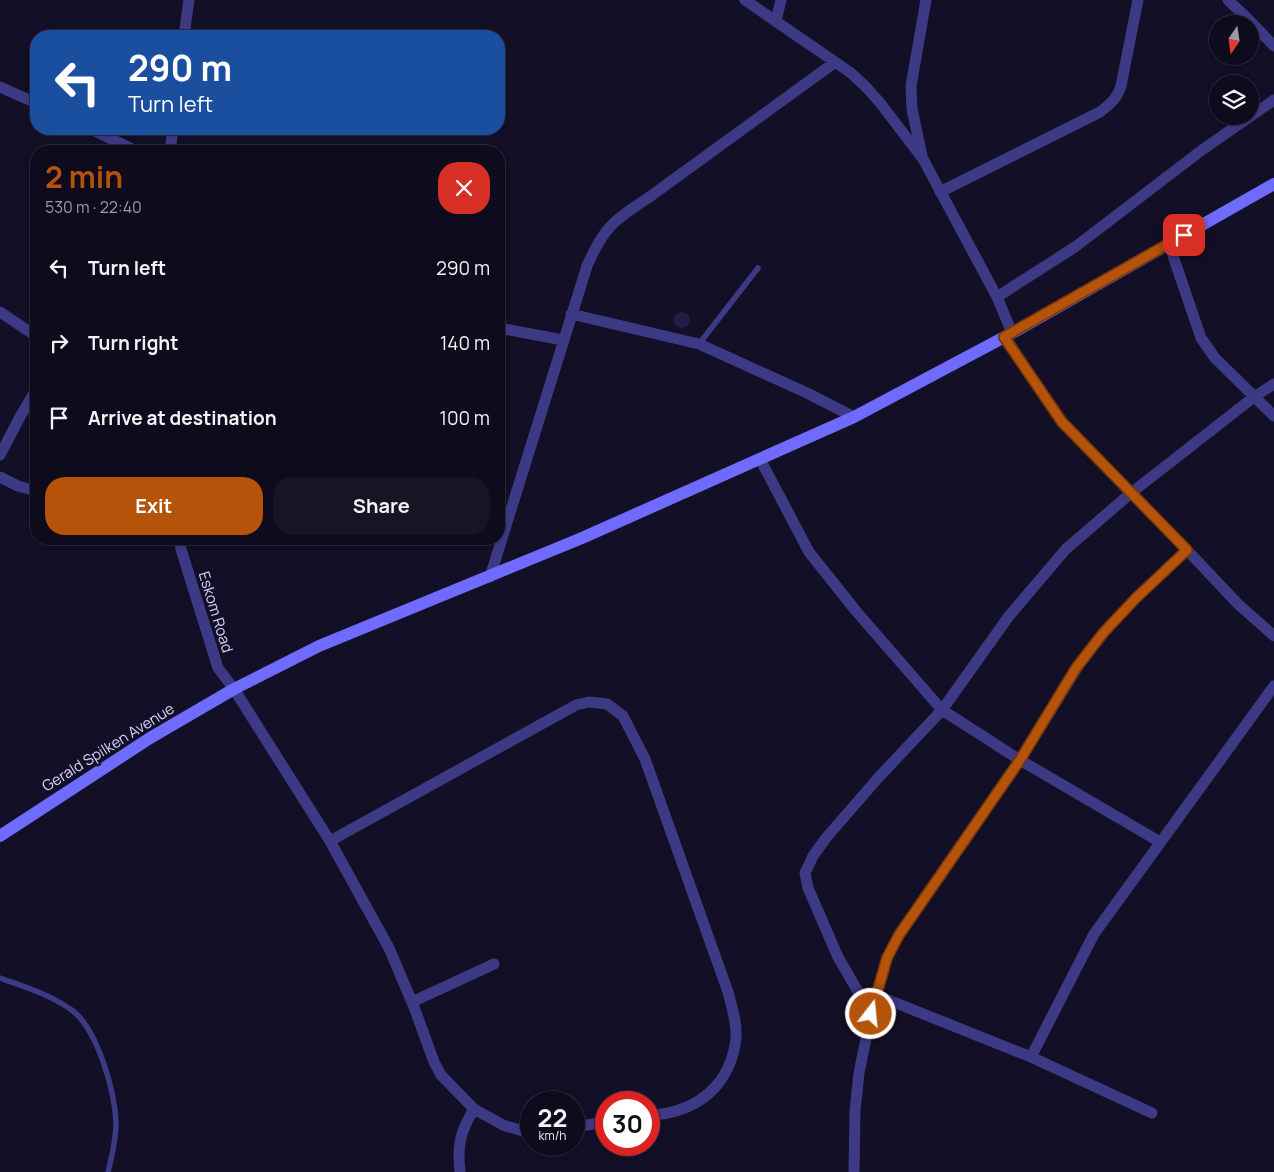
<!DOCTYPE html>
<meta charset="utf-8">
<style>
:root{--surface:#0e0b1c;--page:#171425;--text:#f1f3f6;--muted:#9b9ba3;--line:#2e2b3b;--accent:#b45309}
body{margin:0;font-family:Manrope,sans-serif;background:var(--page);color:var(--text);height:100vh;display:flex;flex-direction:column;font-size:19px;white-space:nowrap}
*{box-sizing:border-box;margin:0}
p{font-size:16px;color:var(--muted)}
.icon{flex:none;width:28px;height:28px;fill:none;stroke:currentColor;stroke-width:2;stroke-linecap:round;stroke-linejoin:round}
.map{position:relative;flex:1;overflow:hidden}
.panel{position:absolute;left:30px;top:145px;width:475px;height:400px;display:flex;flex-direction:column;background:var(--surface);border-radius:20px;box-shadow:0 1px 4px #0004,0 0 0 1px var(--line)}
.panel>*{flex:none}
.top-card{position:absolute;left:30px;top:30px;width:475px;height:105px;border-radius:20px;box-shadow:0 1px 4px #0004,0 0 0 1px var(--line);background:#1a4fa0;color:#fff;overflow:hidden}
.needle{width:32px;rotate:193deg}
.buttons{position:absolute;left:1209px;top:15px;display:grid;gap:10px}
.buttons a{display:grid;place-items:center;width:50px;height:50px;border-radius:50%;background:var(--surface);box-shadow:0 1px 4px #0004,0 0 0 1px var(--line);font-size:25px}
.speed{position:absolute;left:520px;top:1091px;display:flex;gap:10px;font-size:25px;font-weight:700;text-align:center}
.speed>*{display:grid;place-content:center;width:65px;height:65px;border-radius:50%;background:var(--surface);box-shadow:0 1px 4px #0004,0 0 0 1px var(--line);line-height:1}
.speed small{font-size:12px;font-weight:400}
.speed .limit{border:8px solid #d22;background:#fff;color:#111}
.pin{position:absolute;display:grid;place-items:center;width:42px;height:42px;color:#fff;margin:-21px;border-radius:10px;box-shadow:0 2px 8px #0006}
.me{position:absolute;width:55px;margin:-28px;rotate:16deg;stroke-linejoin:round;filter:drop-shadow(0 0 4px #0008)}
.turn{display:flex;align-items:center;gap:18px;height:105px;padding:0 15px;font-size:22px}
.turn .icon{width:65px;height:65px;stroke-width:2.5}
.turn b{display:block;font-size:35px;line-height:42px}
.round{display:grid;place-items:center;flex:none;width:52px;height:52px;border-radius:20px;background:var(--page)}
.overview{display:flex;align-items:center;justify-content:space-between;height:85px;padding:0 15px}
h1{font-size:30px;font-weight:700;line-height:38px;color:var(--accent)}
.primary-button{display:flex;gap:10px;margin-top:auto;padding:10px 15px}
.primary-button a{flex:1;height:58px;border-radius:20px;background:var(--accent);color:#fff;font-size:20px;font-weight:700;line-height:58px;text-align:center}
.primary-button a+a{background:var(--page);color:var(--text)}
ul{padding:0;list-style:none}
li{display:flex;align-items:center;gap:15px;height:75px;padding:0 15px}
li div{flex:1}
li b{display:block;font-size:19px}
li em{font-style:normal}
.map>svg:first-child{display:block}
</style>
<div class="map">
<svg width="1274" height="1172" viewBox="0 0 1274 1172">
<rect width="100%" height="100%" fill="#130f26"/>
<path fill="#241b47" d="M674 320a8 8 0 1 1 16 0a8 8 0 1 1-16 0Z"/>
<g fill="none" stroke-linecap="round" stroke-linejoin="round">
<path stroke="#3d3a85" stroke-width="5.5" d="M699 344 758 268
M0 978C25 987 52 995 73 1011 98 1031 115 1092 116 1123 116 1139 112 1156 108 1172"/>
<path stroke="#3d3a85" stroke-width="11" d="M745 0 851 73 867 88 881 104 923 159 997 297 1012 333
M1228 0 1249 20 1274 46
M776 21 781 0
M184 36 189 0
M0 87 36 103
M91 129 136 151
M170 151 173 129
M922 156 912 109 911 86 926 0
M940 192 1100 112C1110 104 1117 99 1121 86L1138 0
M1169 244 1201 338 1215 358 1274 416
M997 297 1075 247 1202 150 1274 100
M0 312 36 336
M571 314 699 344 807 393 854 417
M499 328 563 340
M1005 337 1062 422 1187 550 1238 604 1274 636
M0 455 21 415 36 390
M760 459 809 552 856 611 942 710 1020 760 1160 842
M0 477 18 486 36 491
M179 539 181 549 218 668 234 689 330 841
M490 577 587 266C604 227 613 221 648 198L834 63
M876 995 1031 1057 1152 1113
M412 1002 494 964
M871 1014 838 957 808 888 805 873 813 856 826 838 878 778 942 710 1009 616 1066 549 1131 493 1254 397 1274 384
M1031 1057 1094 934 1274 686
M574 1127 606 1122
M531 1132H526L503 1125 474 1109 441 1075 434 1062 414 1007 389 948 330 841 576 705 589 702 607 704 623 716 645 759 728 992C732 1007 737 1023 736 1038 732 1075 710 1101 676 1111 667 1114 658 1114 649 1116
M460 1172C457 1146 460 1132 474 1109
M854 1172 855 1111 859 1073 871 1014 887 958 899 935 1020 760 1077 668 1104 632 1136 598 1187 550"/>
<path stroke="#6f6bff" stroke-width="12" d="M0 836 150 738 234 689 319 646 582 538 854 417 1012 333 1274 184"/>
</g>
<g fill="none" stroke-linecap="round" stroke-linejoin="round">
<defs>
<path id="route" d="M871 1014 887 958 899 935 1020 760 1076 668 1104 632 1136 598 1187 550 1062 422 1004 337 1184 235"/>
</defs>
<use href="#route" stroke="#753606" stroke-width="12"/>
<use href="#route" stroke="#b45309" stroke-width="9"/>
</g>
<g text-anchor="middle" dominant-baseline="central" stroke-width="5" stroke-linejoin="round" paint-order="stroke">
<g font-size="15" fill="#d9d4ff" stroke="#130f26">
<text transform="translate(216 612) rotate(73)">Eskom Road</text>
<text transform="translate(108 747) rotate(-32)">Gerald Spilken Avenue</text>
</g>
</g>
</svg>
<div class="buttons">
<a><svg class="needle" viewBox="-14 -14 28 28"><path d="M0-13l5 13h-10z" fill="#e53935"/><path d="M0 13l5-13h-10z" fill="#9b9ba3"/></svg></a>
<a><svg class="icon" aria-label="layers" viewBox="0 0 24 24"><path d="M12 4l9 5-9 5-9-5zM3 14l9 5 9-5"/></svg></a>
</div>
<div class="speed"><div>22<small>km/h</small></div><div class="limit">30</div></div>
<div class="pin" style="left:1184px;top:235px;background:#d93025"><svg class="icon" aria-label="arrive" viewBox="0 0 24 24"><path d="M6 21V4h12l-3 4 3 4H6"/></svg></div>
<svg class="me" style="left:871px;top:1014px" viewBox="-20 -20 40 40"><circle r="17" fill="#b45309" stroke="#fff" stroke-width="3"/><path d="M0-11L8 9 0 5-8 9z" fill="#fff"/></svg>
<div class="top-card">
<div class="turn"><svg class="icon" aria-label="left" viewBox="0 0 24 24"><path d="M17 20v-9H6M10 6l-5 5 5 5"/></svg><div><b>290 m</b>Turn left</div></div>
</div>
<section class="panel">
<div class="overview"><div><h1>2 min</h1><p>530 m · 22:40</p></div><a class="round" style="background:#d93025;color:#fff"><svg class="icon" aria-label="close" viewBox="0 0 24 24"><path d="M6 6l12 12M18 6L6 18"/></svg></a></div>
<ul>
<li><svg class="icon" aria-label="left" viewBox="0 0 24 24"><path d="M17 20v-9H6M10 6l-5 5 5 5"/></svg><div><b>Turn left</b></div><em>290 m</em></li>
<li><svg class="icon" aria-label="right" viewBox="0 0 24 24"><path d="M7 20v-9h11M14 6l5 5-5 5"/></svg><div><b>Turn right</b></div><em>140 m</em></li>
<li><svg class="icon" aria-label="arrive" viewBox="0 0 24 24"><path d="M6 21V4h12l-3 4 3 4H6"/></svg><div><b>Arrive at destination</b></div><em>100 m</em></li>
</ul>
<div class="primary-button"><a>Exit</a><a>Share</a></div>
</section>
</div>
